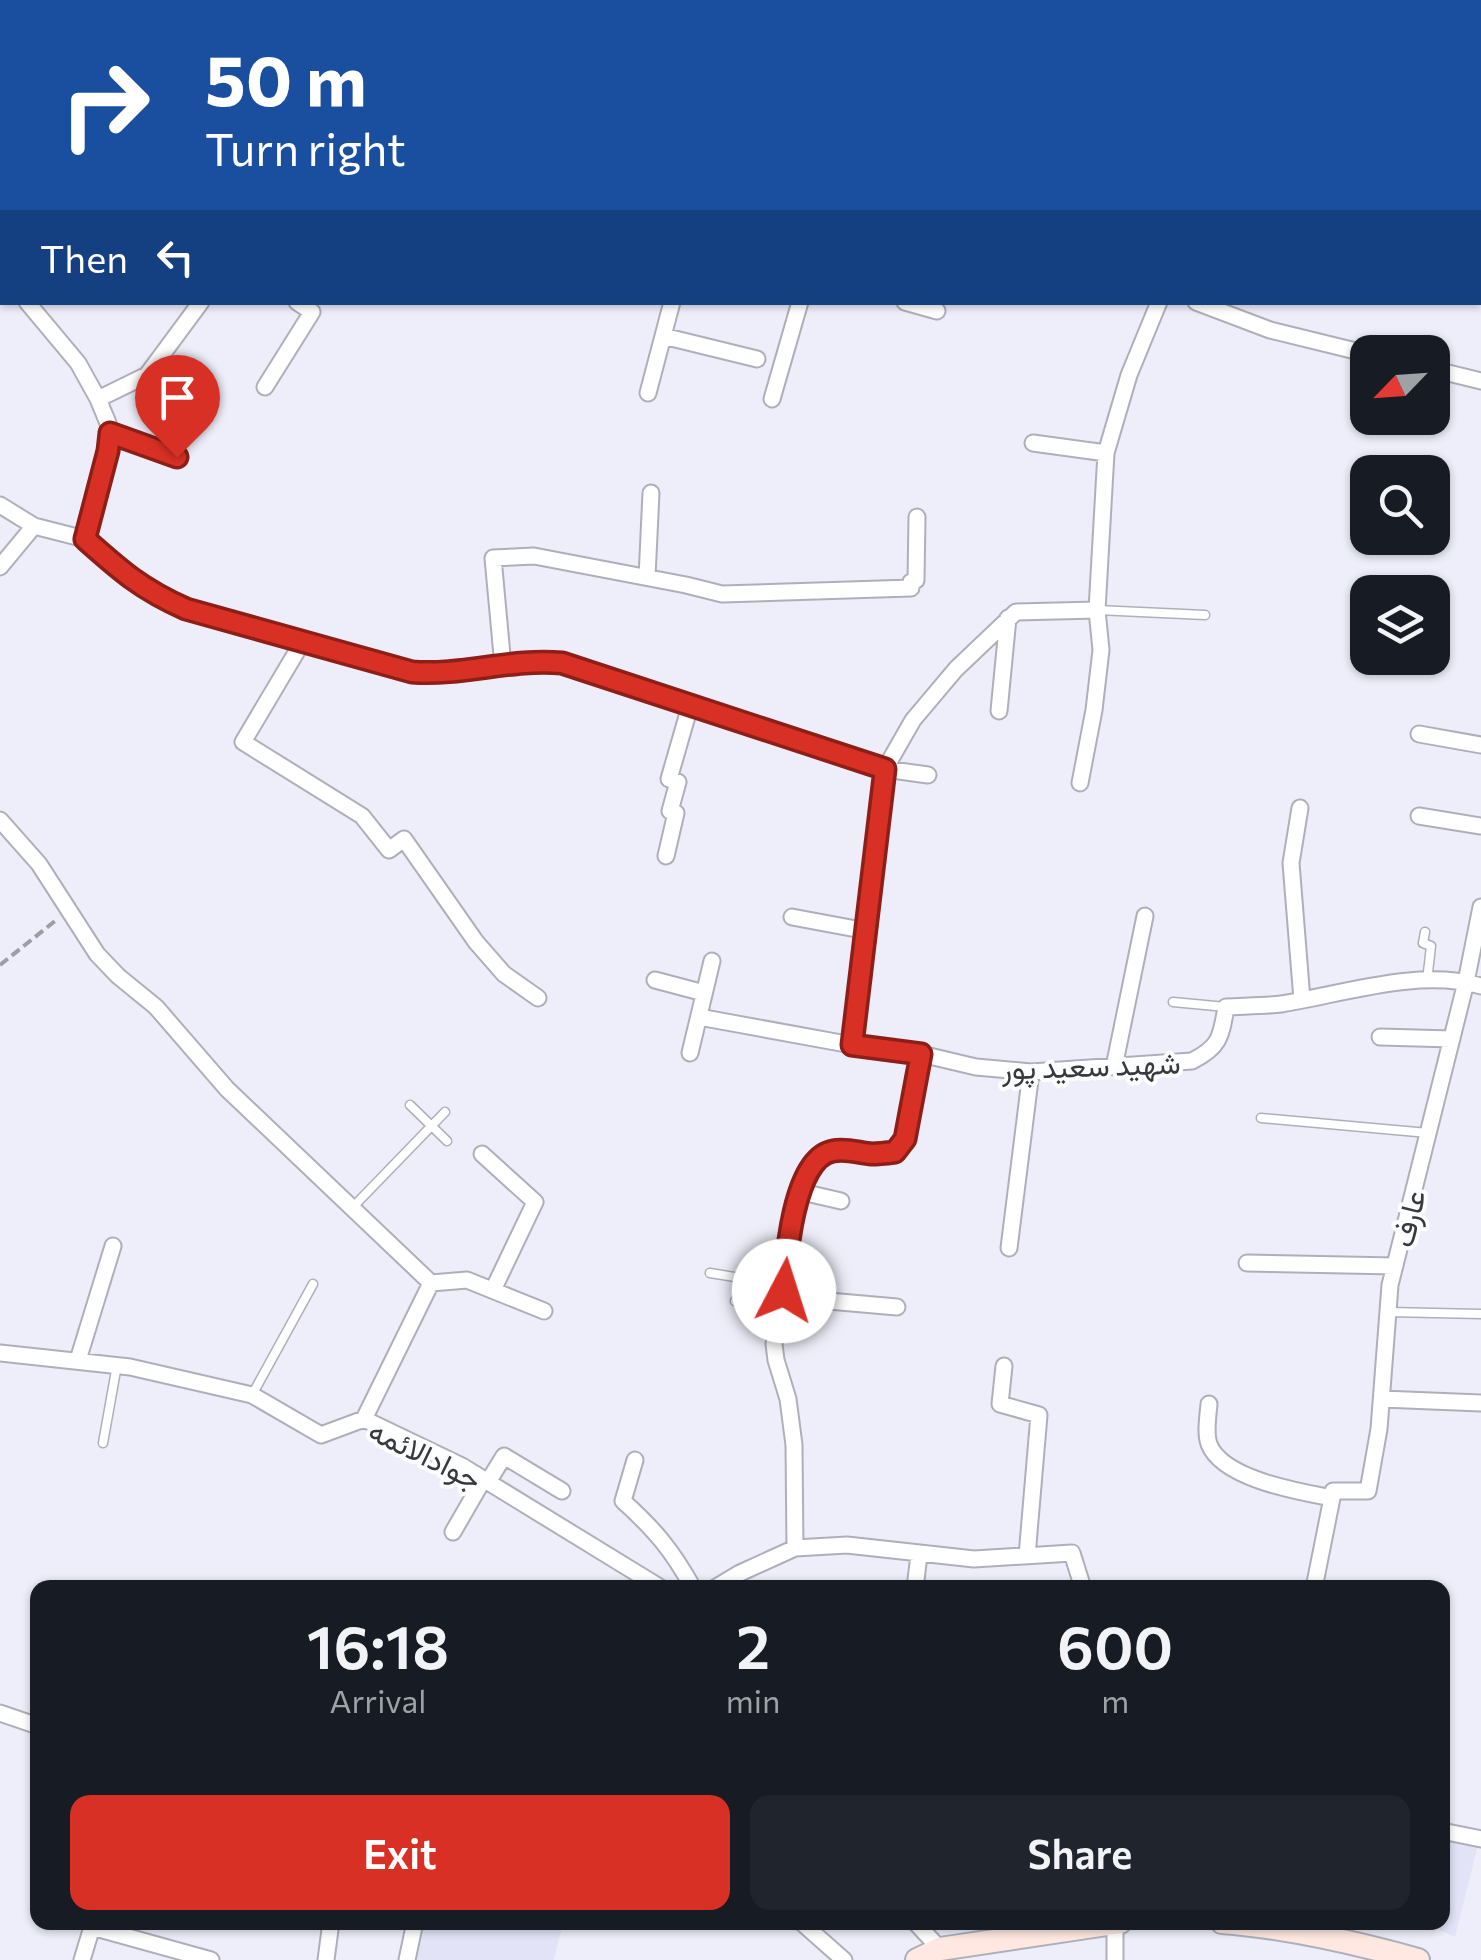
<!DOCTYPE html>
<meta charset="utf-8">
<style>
:root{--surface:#171b24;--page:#20242c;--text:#f1f3f6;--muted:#9ea1a6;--accent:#d93025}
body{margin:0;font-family:Commissioner,Vazirmatn,sans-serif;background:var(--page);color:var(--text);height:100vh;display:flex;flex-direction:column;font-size:38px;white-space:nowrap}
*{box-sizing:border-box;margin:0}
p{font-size:32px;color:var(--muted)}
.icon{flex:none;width:55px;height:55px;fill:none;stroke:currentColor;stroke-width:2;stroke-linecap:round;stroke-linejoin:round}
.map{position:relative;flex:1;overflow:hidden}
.sheet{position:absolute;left:30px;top:1580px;width:1420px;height:350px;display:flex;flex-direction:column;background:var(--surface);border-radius:20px;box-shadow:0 2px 8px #0004}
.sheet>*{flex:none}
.hud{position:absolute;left:0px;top:0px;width:1482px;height:305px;box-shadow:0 2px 8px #0004;background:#1a4fa0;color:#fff;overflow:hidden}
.needle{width:65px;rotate:245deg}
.buttons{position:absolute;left:1350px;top:335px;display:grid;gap:20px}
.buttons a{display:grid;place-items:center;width:100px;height:100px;border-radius:20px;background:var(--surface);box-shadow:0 2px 8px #0004;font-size:50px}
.pin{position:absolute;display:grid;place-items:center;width:85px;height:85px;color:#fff;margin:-102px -42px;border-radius:50% 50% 50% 0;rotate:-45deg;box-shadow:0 0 10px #0007}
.pin .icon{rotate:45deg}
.me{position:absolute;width:110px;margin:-55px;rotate:5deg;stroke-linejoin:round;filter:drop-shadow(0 0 8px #0008)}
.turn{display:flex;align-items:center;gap:35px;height:210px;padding:0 40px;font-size:45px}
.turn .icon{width:130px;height:130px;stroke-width:2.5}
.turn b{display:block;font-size:70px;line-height:85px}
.then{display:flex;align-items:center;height:95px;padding:0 40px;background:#0003;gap:20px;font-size:38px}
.eta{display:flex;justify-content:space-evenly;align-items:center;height:170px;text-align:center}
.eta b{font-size:60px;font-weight:600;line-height:70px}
.button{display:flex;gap:20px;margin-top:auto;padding:20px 40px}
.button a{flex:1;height:115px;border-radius:20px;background:var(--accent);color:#fff;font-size:40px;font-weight:600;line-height:115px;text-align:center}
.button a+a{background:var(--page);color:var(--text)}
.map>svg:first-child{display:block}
</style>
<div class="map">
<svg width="1481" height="1960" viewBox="0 0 1481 1960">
<rect width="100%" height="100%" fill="#eeeefa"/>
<path fill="#e2e3f6" d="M1443 1838 1478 1845 1455 1937 1424 1923 1442 1922Z
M420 1923H563L554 1960H414Z"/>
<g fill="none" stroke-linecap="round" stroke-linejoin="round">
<defs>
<path id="lane" d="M1097 610 1205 615
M1425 932 1423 943 1431 946 1427 981
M1173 1002 1226 1007
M410 1105 447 1141
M1261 1118 1428 1133
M352 1208 445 1112
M710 1273 784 1285
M735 1301 780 1308
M1388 1312 1481 1314
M252 1395 313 1284
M103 1443 117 1365"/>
<path id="street" d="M371 0 374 2
M702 0V2
M990 0 995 2
M262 2 264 0
M394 2 395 0
M555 2 556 0
M0 81 2 82
M1480 174H1481
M0 273 2 276
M27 302 78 363 98 399
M201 302 147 375 98 399 108 423 111 436 85 539C121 571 141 589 186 609L411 672C462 676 512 658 562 663L885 769 928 775
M905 302 937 311
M1196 302 1270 330 1368 354
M663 336 757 359
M1432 369 1481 381
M265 387 312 312 297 302
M648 393 672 302
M772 399 800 302
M110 433 177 457
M1033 443 1106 453
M0 505 34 526 85 539
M0 567 34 526
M647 577 651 493
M303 641 243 742 362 816 389 850 404 839 476 942 504 974 538 998
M503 666 493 558 534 556 686 585 722 594 911 588V582L916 580 917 517
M999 711 1008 618
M1419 734 1481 745
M1080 783 1094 710 1101 650 1097 610
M1300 808 1291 863 1302 1000
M1419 816 1481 826
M0 820 39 864 97 954 118 976 156 1007 227 1089 431 1283 364 1419
M666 856 676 813 670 811 678 782 669 779 690 706
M792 917 867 931
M655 980 704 993
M699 1017 852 1045
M1380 1037 1452 1039
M690 1053 712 961
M921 1054 976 1067 1031 1072 1192 1061C1220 1047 1221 1037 1226 1007 1244 1006 1263 1006 1281 1004 1343 994 1419 968 1481 986
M1114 1067 1145 916
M482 1154 535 1202 493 1290
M802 1192 841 1201
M1009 1248 1031 1072
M1247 1263 1395 1266
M431 1283 467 1280 544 1311
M783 1297 897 1307
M0 1353 130 1367 252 1395 321 1435 364 1419 462 1466 661 1588
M78 1360 113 1246
M1004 1366 1000 1404 1039 1415 1027 1556
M1382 1399 1481 1403
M1209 1404C1208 1416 1205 1433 1209 1444 1222 1479 1300 1492 1332 1498
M635 1460 623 1501C655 1530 672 1550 693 1588
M488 1482 504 1456 562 1491
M1332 1498 1333 1491H1368L1379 1429 1390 1285 1466 982 1481 907
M453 1532 483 1480
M795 1548 847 1545 974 1559 1072 1553 1083 1588
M715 1588 740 1573 795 1548 794 1445 788 1399 776 1360 774 1344 784 1291 788 1235 804 1183 815 1160 830 1151 845 1150 874 1154 895 1152 905 1139 921 1054 852 1045 885 769 913 720 956 669 1016 612 1097 610 1106 453 1129 375 1159 302
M915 1588 919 1555
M1314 1588 1332 1498
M0 1713 38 1726
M1442 1831 1481 1839
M801 1922 844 1960
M915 1922 940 1949
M82 1960 92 1927 211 1960
M326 1960 331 1922
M407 1960 415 1922
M1115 1960V1923"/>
<path id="secondary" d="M1216 2V0
M1222 1922C1288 1927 1353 1942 1418 1960
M917 1960 940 1949 1120 1922"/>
</defs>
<use href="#lane" stroke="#afafba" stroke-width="11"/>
<use href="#street" stroke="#afafba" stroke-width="19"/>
<use href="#secondary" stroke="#afafba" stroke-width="26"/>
<path stroke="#9d9da6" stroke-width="4" stroke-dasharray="10 5" stroke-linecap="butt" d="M0 965 55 921"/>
<use href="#lane" stroke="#fff" stroke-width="8"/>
<use href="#street" stroke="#fff" stroke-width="15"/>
<use href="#secondary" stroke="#fee8e1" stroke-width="22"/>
</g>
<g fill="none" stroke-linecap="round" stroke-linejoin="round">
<defs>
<path id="route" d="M177 457 110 433 108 451 85 539C121 571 141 589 186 609L412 672C463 676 512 658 562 663L885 769 852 1045 921 1054 905 1139 895 1152C887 1153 879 1154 872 1154 859 1153 846 1148 833 1151 793 1158 786 1259 784 1291"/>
</defs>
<use href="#route" stroke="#8d1f18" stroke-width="25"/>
<use href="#route" stroke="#d93025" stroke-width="18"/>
</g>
<g text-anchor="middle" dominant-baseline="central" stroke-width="8" stroke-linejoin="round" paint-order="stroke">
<g font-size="30" fill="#38383d" stroke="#fcfdff">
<text transform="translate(1091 1064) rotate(-2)">شهید سعید پور</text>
<text transform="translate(1407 1218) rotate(-76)">عارف</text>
<text transform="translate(426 1453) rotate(26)">جوادالائمه</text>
</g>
</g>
</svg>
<div class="buttons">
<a><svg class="needle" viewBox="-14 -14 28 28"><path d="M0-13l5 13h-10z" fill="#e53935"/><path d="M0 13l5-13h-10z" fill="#9ea1a6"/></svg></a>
<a><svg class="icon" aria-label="search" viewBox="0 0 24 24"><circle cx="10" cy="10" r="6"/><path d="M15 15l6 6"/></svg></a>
<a><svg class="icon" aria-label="layers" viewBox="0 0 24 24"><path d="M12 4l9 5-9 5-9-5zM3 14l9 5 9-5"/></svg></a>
</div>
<div class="pin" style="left:177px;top:457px;background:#d93025"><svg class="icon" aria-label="arrive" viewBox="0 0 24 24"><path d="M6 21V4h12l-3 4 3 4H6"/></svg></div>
<svg class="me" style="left:784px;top:1291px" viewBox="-20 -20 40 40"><circle r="19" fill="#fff"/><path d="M0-13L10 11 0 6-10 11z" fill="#d93025"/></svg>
<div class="hud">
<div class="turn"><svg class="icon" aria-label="right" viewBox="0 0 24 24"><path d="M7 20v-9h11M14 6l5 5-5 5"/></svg><div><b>50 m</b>Turn right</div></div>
<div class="then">Then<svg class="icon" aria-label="left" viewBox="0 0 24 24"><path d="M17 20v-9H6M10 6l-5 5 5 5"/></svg></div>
</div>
<section class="sheet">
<div class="eta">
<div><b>16:18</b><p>Arrival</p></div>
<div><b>2</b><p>min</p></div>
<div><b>600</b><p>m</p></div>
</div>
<div class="button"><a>Exit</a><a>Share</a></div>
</section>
</div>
